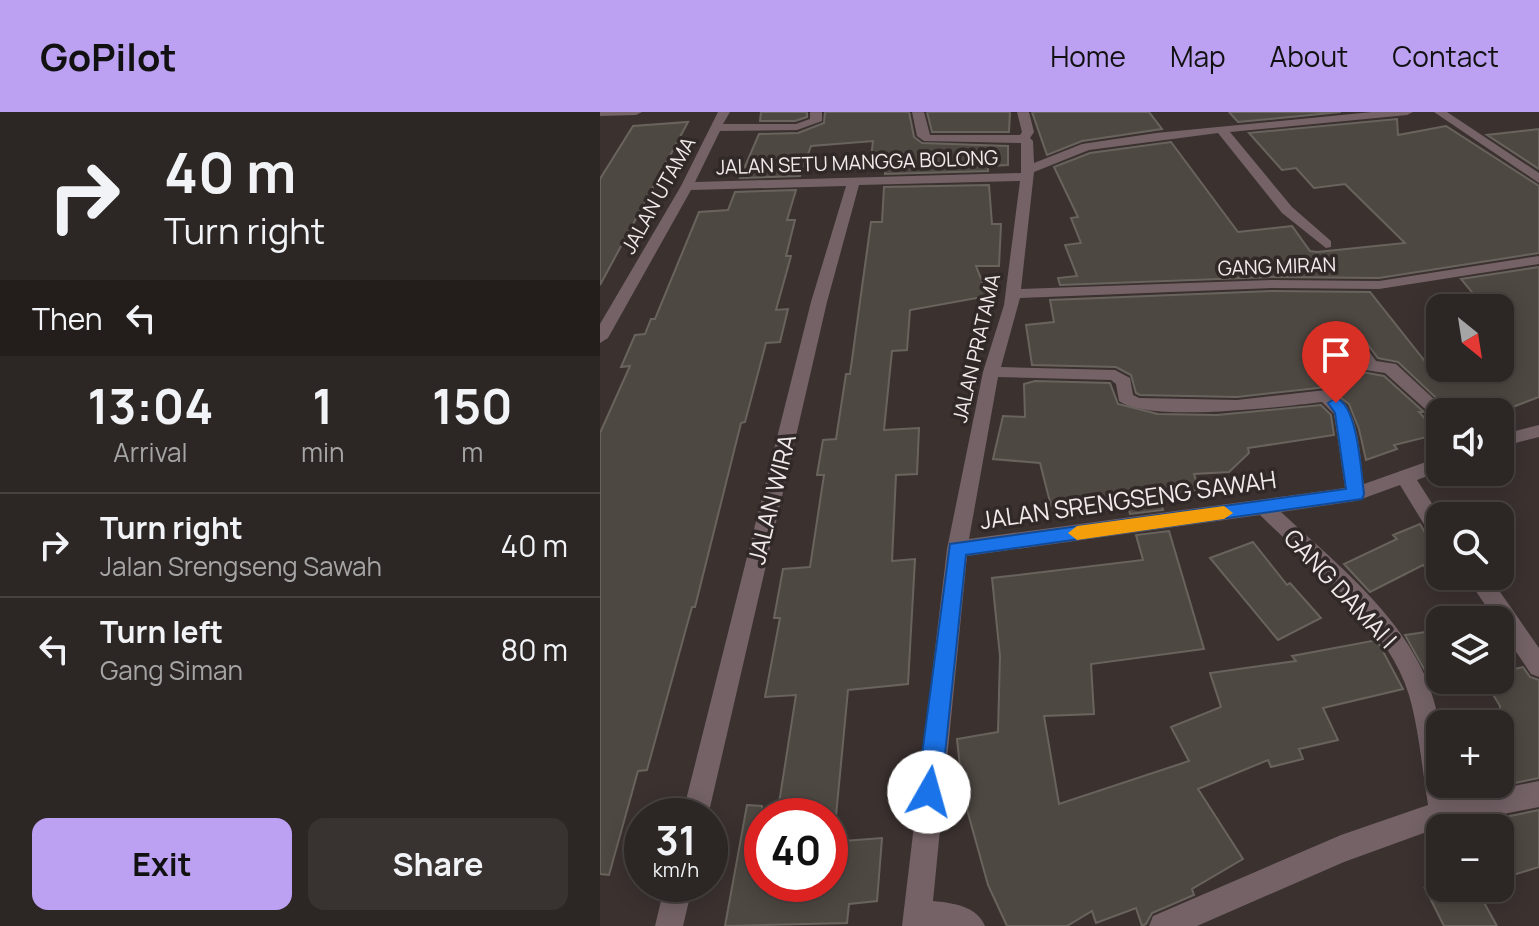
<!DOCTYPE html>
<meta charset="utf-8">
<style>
:root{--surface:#2c2624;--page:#383231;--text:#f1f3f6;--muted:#a6a5a6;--line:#484341;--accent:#bca0f2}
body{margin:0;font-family:Manrope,sans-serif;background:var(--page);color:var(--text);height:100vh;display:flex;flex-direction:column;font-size:30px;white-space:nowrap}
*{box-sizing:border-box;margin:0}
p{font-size:26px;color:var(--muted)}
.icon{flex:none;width:44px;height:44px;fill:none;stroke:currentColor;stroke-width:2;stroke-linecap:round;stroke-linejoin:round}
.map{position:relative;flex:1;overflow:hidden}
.sheet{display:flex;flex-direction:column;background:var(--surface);width:600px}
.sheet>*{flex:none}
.hud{background:#2c2624;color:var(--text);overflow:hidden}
.needle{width:52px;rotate:150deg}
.buttons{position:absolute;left:826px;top:182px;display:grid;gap:16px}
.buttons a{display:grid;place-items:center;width:88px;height:88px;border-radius:16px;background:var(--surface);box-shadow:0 4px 20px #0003,0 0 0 2px var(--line);font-size:40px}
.speed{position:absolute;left:24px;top:686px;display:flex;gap:16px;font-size:40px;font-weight:700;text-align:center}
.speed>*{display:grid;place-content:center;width:104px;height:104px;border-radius:50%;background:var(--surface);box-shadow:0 4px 20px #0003,0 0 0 2px var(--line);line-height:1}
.speed small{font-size:20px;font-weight:400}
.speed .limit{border:12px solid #d22;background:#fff;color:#111}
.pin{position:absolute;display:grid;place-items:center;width:68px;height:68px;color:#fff;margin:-82px -34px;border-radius:50% 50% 50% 0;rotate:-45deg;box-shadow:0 0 8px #0007}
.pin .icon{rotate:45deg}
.me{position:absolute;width:88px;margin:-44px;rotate:7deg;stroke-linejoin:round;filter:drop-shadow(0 0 6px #0008)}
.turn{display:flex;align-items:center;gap:28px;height:168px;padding:0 32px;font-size:36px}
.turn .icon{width:104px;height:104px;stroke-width:2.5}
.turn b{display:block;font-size:56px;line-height:68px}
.then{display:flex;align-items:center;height:76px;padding:0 32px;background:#0003;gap:16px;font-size:30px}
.eta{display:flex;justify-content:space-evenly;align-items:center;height:136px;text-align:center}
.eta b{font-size:48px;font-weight:700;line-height:56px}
.action{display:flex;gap:16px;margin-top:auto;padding:16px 32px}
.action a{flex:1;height:92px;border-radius:16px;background:var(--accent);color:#111;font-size:32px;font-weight:700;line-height:92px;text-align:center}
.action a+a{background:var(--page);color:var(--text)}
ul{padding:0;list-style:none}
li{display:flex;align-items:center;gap:24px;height:104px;padding:0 32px;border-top:2px solid var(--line)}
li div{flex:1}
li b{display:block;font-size:30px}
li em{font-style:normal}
header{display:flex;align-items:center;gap:48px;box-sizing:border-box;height:112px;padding:0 40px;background:var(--accent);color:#111}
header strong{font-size:38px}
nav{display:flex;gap:44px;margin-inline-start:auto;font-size:28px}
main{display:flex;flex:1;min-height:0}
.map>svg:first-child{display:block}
</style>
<header>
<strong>GoPilot</strong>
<nav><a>Home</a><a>Map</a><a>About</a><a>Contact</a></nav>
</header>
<main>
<section class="sheet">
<div class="hud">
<div class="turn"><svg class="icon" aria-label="right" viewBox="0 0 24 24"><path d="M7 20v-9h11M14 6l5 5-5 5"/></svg><div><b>40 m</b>Turn right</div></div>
<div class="then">Then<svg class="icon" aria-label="left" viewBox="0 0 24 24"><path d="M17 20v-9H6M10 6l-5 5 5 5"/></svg></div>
</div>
<div class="eta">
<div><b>13:04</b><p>Arrival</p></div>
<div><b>1</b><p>min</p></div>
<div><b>150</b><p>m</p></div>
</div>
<ul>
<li><svg class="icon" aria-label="right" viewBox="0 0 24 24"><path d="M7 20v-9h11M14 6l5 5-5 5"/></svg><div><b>Turn right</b><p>Jalan Srengseng Sawah</p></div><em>40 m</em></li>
<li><svg class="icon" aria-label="left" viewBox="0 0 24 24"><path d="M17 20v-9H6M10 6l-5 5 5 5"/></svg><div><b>Turn left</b><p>Gang Siman</p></div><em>80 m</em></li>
</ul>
<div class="action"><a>Exit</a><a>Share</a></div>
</section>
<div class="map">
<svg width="939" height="814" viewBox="0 0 939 814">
<rect width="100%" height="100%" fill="#3b3230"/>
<path fill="#4e4842" stroke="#69635d" stroke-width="2" d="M161 0H207V5L195 9H160Z
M225 0H309L314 25 322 31 408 34V53L388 54V59L285 62V53L270 54 273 29 211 34 200 64 140 66 159 22 198 21 224 11Z
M327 0H410L409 20H332Z
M432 0H549L562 17 482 29 447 43Z
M629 0H741L638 10Z
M797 7 798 23 846 14 939 74V141L779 166 672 165 460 173 458 166 477 164 465 133 481 131 471 106 478 105 454 55 490 41 571 30 638 120 692 114 710 139 717 140 805 131 745 72 714 76 696 56 682 58 649 21Z
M88 10 45 90 0 173V67L33 14Z
M939 17V57L887 23Z
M389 73 392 112H401L399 154H376L388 184 310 198 307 238 292 239 284 318 319 316 317 362 296 363 292 449 315 447 308 572 248 578 236 704H177L196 583 165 585 180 506H174L183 457 210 455 224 363H217L223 328 236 327 246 262H250L271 110H282L284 75Z
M196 78 187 108H195L186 144H191L176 198 188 197 180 230 166 231 145 310 141 311 95 495H92L47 658 38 659 9 763 0 762V321L30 254 21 255 35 223 45 222 51 207H55L99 100 128 98 135 80Z
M939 155V285L910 296 904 291 886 300H851L798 250 778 246 762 225 753 223 745 228 744 233 762 260 784 264 824 300H819L839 322 794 333 797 337 766 348 759 317 749 292 727 275 637 285 540 283 536 281 531 263 516 255 432 253 426 213 454 210 450 188 672 179 770 180 828 253 838 249 840 256H848L859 264 883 256H900V196H885L861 167Z
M435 269 510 271 518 292 558 302 617 303 721 293 731 303 734 323 648 336 649 341 629 360 594 362 599 378 559 382 563 398 530 402 524 383 451 394 440 351 393 347 403 304 425 305 424 272Z
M820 412 830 429 840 432V471L823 453 770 480 744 452 797 427 793 423Z
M569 419 604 537 491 552 494 602 444 604 459 692 589 649 571 615 621 595 610 561 696 549 692 544 777 528 803 577 723 596 738 628 699 637 703 647 671 655 668 648 598 677 643 747 592 777 594 783 552 801 546 812 542 814 536 796 496 811 492 799 467 814H407L388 773 363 683 357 627 398 620 400 544 392 466 543 448 536 423Z
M653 430 687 473 690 471 721 506 678 528 610 446Z
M840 518V564L829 566 805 523Z
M923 555 930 565 939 568V666L900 674V594L884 568H900V560Z
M147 693 162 694V772H230V730L282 726 277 789 249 792 247 811 125 814Z
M939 698V755L900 767V706Z
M825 776H876L897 814H844Z"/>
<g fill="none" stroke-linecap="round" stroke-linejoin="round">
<path fill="#746267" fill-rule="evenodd" d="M0 0H42L36 3 0 4Z
M118 0H130L123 12H196L210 7V0H222V9L197 18 120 19 95 70 421 61V31L324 29 317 24 312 0H324L330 23H420L422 20 417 0H429L434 20 430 26 433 29 434 51 482 32 556 21 772 0H813L807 3 630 20 692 95 731 129V135L726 136 682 101 618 21 489 38 434 60 421 177 672 168 779 169 939 144V152L779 177 672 176 420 186 401 255 515 258 530 266 533 283 539 286 637 288 726 278C761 289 759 342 764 372L840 345V359L817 368 840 404V429L833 427 800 373 756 389 681 400C744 459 825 520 839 611 843 630 840 652 840 672H851L853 686 939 669V695L843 714 744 750 597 814H549L553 804 741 723 828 693C822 656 819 618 809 583 788 513 710 453 660 403L367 444 333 789C353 791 377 794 385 814H302L347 437 383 260 404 193 420 69 259 73 227 190 108 704H82L211 190 246 74 91 78 8 226 0 231V212L81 74ZM398 265 511 268 516 272 519 289C550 311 680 295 722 290L734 302 745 376 369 427Z
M834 0H847L939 61V71Z
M755 226 761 228 776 249 796 252 848 300H840V307L834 305 785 261 765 258 747 231Z
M939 313V325L900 335V323Z
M866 464H889L939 536V565L931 562 900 516V508H895Z
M65 772H93L83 814H55Z"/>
</g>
<path fill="#1a73e8" stroke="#114b97" stroke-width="2" d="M736 286C758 293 761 360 764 382L762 387 366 443 341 680 338 688 329 692 321 688 317 680 350 432 746 377 735 301 728 291Z"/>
<path fill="#f59e0b" d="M624 394 633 401 624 407 477 428 468 421 477 414Z"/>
<g text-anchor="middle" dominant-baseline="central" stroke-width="7" stroke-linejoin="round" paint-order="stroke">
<g font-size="20" fill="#f0ebea" stroke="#302927">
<text transform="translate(257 50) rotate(-2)">JALAN SETU MANGGA BOLONG</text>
<text transform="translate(58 83) rotate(-61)">JALAN UTAMA</text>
<text transform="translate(677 154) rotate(-2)">GANG MIRAN</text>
<text transform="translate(376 236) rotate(-77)">JALAN PRATAMA</text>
</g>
<g font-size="24" fill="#f0ebea" stroke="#302927">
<text transform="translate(171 387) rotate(-76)">JALAN WIRA</text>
<text transform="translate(528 387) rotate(-8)">JALAN SRENGSENG SAWAH</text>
<text transform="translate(741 476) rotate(47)">GANG DAMAI I</text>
</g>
</g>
</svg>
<div class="buttons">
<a><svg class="needle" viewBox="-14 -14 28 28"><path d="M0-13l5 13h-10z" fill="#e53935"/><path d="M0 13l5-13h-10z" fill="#a6a5a6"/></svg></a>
<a><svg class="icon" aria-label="sound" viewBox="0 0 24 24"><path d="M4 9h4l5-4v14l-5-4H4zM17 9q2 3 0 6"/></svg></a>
<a><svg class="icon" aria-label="search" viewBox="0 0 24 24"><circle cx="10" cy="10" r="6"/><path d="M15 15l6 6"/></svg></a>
<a><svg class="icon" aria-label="layers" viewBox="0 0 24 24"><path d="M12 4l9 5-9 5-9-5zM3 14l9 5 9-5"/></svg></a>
<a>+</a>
<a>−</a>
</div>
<div class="speed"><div>31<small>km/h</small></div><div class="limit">40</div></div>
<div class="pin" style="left:736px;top:291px;background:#d93025"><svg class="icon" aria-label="arrive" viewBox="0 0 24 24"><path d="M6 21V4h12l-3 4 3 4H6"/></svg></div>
<svg class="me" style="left:329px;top:680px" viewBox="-20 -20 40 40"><circle r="19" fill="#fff"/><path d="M0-13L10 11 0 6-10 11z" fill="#1a73e8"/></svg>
</div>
</main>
